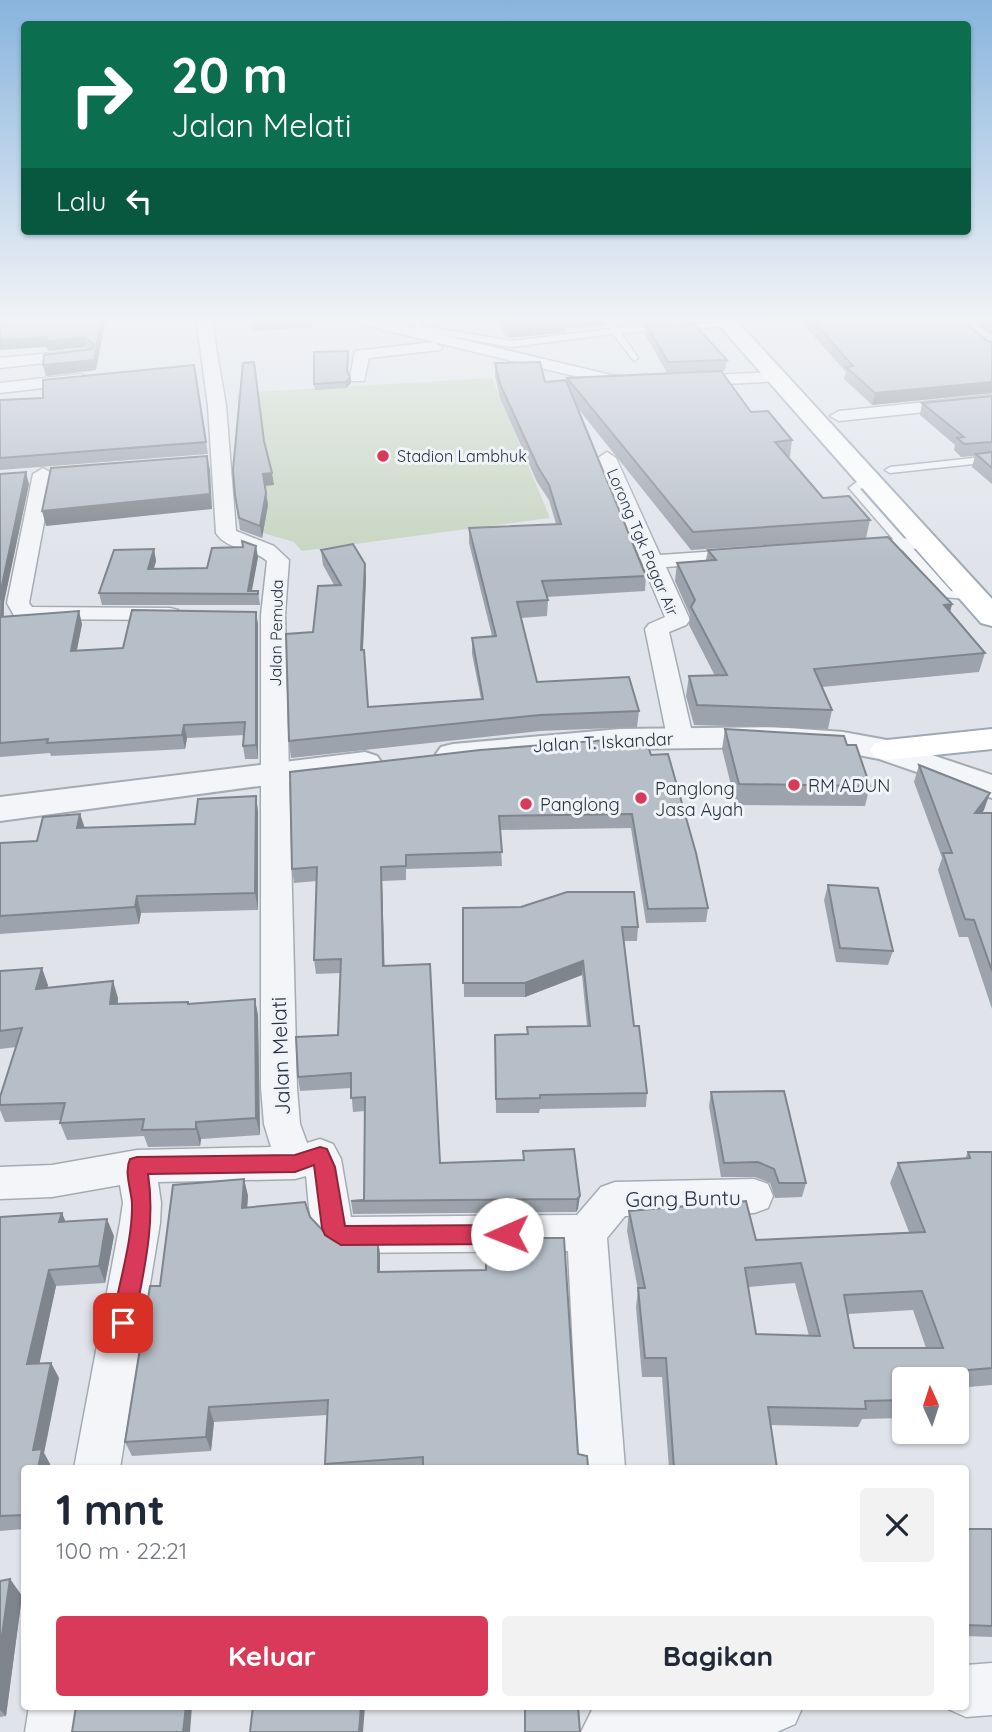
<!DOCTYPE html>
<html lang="id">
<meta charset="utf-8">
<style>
:root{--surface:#fff;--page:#f2f2f3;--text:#1f2937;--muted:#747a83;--accent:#da3a59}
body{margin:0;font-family:Quicksand,sans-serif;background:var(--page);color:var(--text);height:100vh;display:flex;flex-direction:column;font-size:26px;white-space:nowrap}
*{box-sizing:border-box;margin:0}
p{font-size:23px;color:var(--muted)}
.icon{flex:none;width:38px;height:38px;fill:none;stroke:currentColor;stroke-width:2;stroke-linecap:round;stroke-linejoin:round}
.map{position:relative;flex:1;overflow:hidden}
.side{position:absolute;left:21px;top:1465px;width:948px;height:245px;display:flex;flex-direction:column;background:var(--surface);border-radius:7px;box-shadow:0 2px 5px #0004}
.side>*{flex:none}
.hud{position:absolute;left:21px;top:21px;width:950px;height:214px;border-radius:7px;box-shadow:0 2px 5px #0004;background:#0b6e4f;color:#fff;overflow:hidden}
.needle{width:46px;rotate:357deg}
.buttons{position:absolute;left:892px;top:1367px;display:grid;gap:14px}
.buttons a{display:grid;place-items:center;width:77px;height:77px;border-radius:7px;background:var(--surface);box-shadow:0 2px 5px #0004;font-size:35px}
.pin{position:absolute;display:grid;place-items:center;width:60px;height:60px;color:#fff;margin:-30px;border-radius:14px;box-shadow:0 4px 10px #0006}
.me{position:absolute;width:77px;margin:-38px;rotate:269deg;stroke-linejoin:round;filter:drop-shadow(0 0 5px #0008)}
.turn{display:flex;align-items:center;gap:24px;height:147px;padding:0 35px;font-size:32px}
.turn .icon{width:91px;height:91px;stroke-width:2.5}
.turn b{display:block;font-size:49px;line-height:60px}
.then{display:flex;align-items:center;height:66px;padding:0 35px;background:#0003;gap:14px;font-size:26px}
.round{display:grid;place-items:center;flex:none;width:74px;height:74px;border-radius:7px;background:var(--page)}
.overview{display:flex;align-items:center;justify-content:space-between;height:119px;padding:0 35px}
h1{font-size:42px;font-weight:800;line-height:52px}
.primary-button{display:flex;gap:14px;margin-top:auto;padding:14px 35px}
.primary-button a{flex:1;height:80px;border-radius:7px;background:var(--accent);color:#fff;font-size:28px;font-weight:800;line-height:80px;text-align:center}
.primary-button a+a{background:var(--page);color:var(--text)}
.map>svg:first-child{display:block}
</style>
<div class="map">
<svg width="992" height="1732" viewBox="0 0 992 1732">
<rect width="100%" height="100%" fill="#e0e4ea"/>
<path fill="#c6d5c0" d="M492 378 550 518 302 551 294 542 253 530 248 522 237 393Z"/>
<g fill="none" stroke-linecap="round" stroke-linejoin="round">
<defs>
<path id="service" d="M410 317H418L423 326 511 341 610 329 602 317H610L618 328 729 322 733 324 729 326 621 333 638 358 634 361 613 334 511 347 417 330Z
M992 456V462L890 473 885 470 890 467Z
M870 478 874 479V483L860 489 951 591 978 594V600L943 597 849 488 859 480Z"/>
<path id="minor" d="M0 317H13L5 329 0 331Z
M196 317H211L226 406 236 531 274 546 289 560 285 615 297 1088 300 1124 307 1143 320 1139 333 1144 341 1159 351 1217 577 1215 601 1187 615 1182 754 1179 768 1184 773 1196 768 1208 754 1213 625 1216 607 1238 625 1468H579L568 1251 341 1253C306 1240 310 1208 306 1176L295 1179 158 1182 161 1203 160 1223 120 1468H74L120 1223 123 1203 120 1185 52 1197 0 1199V1167L52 1165 137 1150 271 1147 264 1124 261 1088V615L267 561C251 547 228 551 216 533L208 406Z
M341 317H368L611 375 638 378 646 383 638 388 611 385 344 320Z
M434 342 442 347 440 350 369 358 364 381H352L350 377 355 351Z
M83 350 89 352 91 355 89 358 0 368V358Z
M777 372 783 373 785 377 783 381 688 386 680 381 688 376Z
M81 374 89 379 87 383 0 393V383Z
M992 395V405L839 421 830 416 839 411Z
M607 452 616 458 660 555 748 549 756 550 759 555 756 560 748 561 666 567 690 620 686 625 669 632 693 737 689 743 680 745 671 743 667 737 645 629 649 624 665 617 598 458Z
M43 468 53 474 29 603 32 607 170 608 178 610 182 615 178 620 16 619 7 603 33 474Z
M926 537 933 539 937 543 933 547 857 554 849 553 846 548 849 543 857 542Z
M992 1663V1715L966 1717 948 1709 946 1706H966V1665Z
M29 1706H81L77 1732H25Z
M594 1706H803L795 1724 777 1732H581Z"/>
<path id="tertiary" d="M774 727 843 732 887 740 992 775V798L879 759 843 752 774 747 620 749 453 764 441 761 436 754 441 747 453 744 620 729Z
M365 752 377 756 382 763 377 770 0 821V797Z"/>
<path id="primary" d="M712 317H733L992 599V626L981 623Z
M992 729V749L887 760 875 757 870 750 875 743 887 740Z"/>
</defs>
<use href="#service" stroke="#a5abb5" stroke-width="3"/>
<use href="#minor" stroke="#a5abb5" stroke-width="3"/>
<use href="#tertiary" stroke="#a5abb5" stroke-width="4"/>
<use href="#primary" stroke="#9ea9b7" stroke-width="4"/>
<use href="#service" fill="#f3f5f8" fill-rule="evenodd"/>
<use href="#minor" fill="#f3f5f8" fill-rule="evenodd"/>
<use href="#tertiary" fill="#f3f5f8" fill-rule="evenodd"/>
<use href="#primary" fill="#fff" fill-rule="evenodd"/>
</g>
<path fill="#9da3ac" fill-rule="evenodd" d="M7 317H106L96 370 46 376 43 365 89 350 86 347 48 351 47 347 5 321Z
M311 317 312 327 253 331 251 320Z
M496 317H606L605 326 565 328V332L509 338 506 337Z
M613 317H674V322L683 324 727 360 725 371H721L751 412 792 440 790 457H788L823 498 870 520 866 538 691 550 576 406 646 576 645 591 547 597 548 600 547 616 521 618 537 682 639 711 637 727 540 731 291 758 289 741 313 632 334 585 323 565 321 550 365 564 366 579 363 650 368 707 481 699 472 654V638L492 636 469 543V528L556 524 549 500 537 482 500 398 495 376V363L545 382 567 383V378L667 373 645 334V324L619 325Z
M805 317H959L987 341 992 342V393L872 405 844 379 846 372 803 324Z
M966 317H992V336Z
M349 356 348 372 351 383 346 388 315 390 314 384Z
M194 365 208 454 0 470V400L43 398Z
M992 396V484L972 467 975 456 961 457 954 450 955 445 920 415 922 403Z
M264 441 274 485H265L268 505 262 538 240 530 235 495Z
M0 474 29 484 4 602V617L82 624 77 650 123 648 256 612 258 625V759H245L243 746 244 735 187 738 185 749 51 756 50 753 0 757Z
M154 549 156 561 154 569 207 568 258 557 252 591H258L260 605H102L99 593Z
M708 550 952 604 950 612 985 653 979 672 822 687 832 710 828 729 694 725 686 696 689 676H715L689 625 690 615 675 581 677 563 706 560Z
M725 729 847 745 870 786 865 806 736 805 722 749Z
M651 755 708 908 706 922 646 923 631 828 500 830 502 866 406 869V880L382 881 384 966 440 1163 523 1160V1151L574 1149 578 1209 576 1212 353 1214 351 1201 364 1200 365 1111 353 1112 351 1088 300 1091 298 1077 338 1035 340 973 316 974 314 960 317 881 294 883 292 869Z
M919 765 984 810 982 813H992V1009L968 937H959L938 870 942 858 914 782Z
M256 796 258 812V910L141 913 139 924 0 934V843L37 841 80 814 85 828 195 824Z
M828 885 893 951 888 965 836 962 824 900Z
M463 908 638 927 637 941H624L634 1026 647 1093 646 1107 540 1109 539 1113H496L495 1035 527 1034V1027L587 1026 582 975 525 997H464Z
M0 971 48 985 47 987 118 998V1004H189L255 999 258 1016 260 1135 201 1139 200 1146 148 1147 144 1136 67 1140 60 1123 61 1120 5 1122 0 1110V1097L16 1047 0 1049Z
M711 1092 806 1183 802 1197 775 1198 770 1183 755 1177H721L709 1106Z
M968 1152H992V1385L957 1388V1379H905V1418L862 1419 858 1427 771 1425 777 1468H669L662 1377H642L636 1307 638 1290 627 1231 629 1211 756 1240 909 1232 890 1183 898 1163 965 1159ZM795 1283 809 1336 756 1334 748 1287ZM913 1310 926 1348H854L848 1314Z
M244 1179 248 1196 247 1207 310 1217 326 1234 338 1240 378 1239 380 1255V1272L486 1270 530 1254V1238L578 1454 587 1456V1468H326L325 1464 327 1415 214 1422 211 1451 132 1456 125 1442 160 1286Z
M62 1213 65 1222 114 1236 105 1283 56 1286 39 1363H51L59 1378 44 1453 50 1464 24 1468V1529L0 1531V1217Z
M966 1529H992V1637L966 1636Z
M10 1579 22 1596 6 1716 0 1717V1581Z"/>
<path fill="#7f858c" d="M102 317H106L96 370 46 376 43 365 94 360Z
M542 317H566L565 332 509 338V320Z
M47 337H84L86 347 48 351 47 347 0 350V340Z
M350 377 351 383 346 388V382Z
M992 382V393L872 405 875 393Z
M207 456 210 470 212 509 46 526 42 511Z
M26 472 29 484 4 602 3 630 0 621 1 590Z
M272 473 274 485 264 486 263 474Z
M266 493 268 505 262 538 260 526Z
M256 546 258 557 251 594 248 591Z
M154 549 156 561 150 581 148 569Z
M365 564 366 579 362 666 361 650Z
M952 604 947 623 944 605Z
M79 611 82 624 74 664 71 651Z
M256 612 258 625V759L256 745Z
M184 725 187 738 185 749 182 735Z
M990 793 984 810 969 830 975 813Z
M256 796 258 812V910L255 893Z
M80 814 85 830 77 828Z
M381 867 382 881 385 980 383 966Z
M137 896 141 913 139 924 135 907Z
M583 961 582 975 525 997V983Z
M42 968 48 985 43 1006 36 989Z
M113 981 118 998 116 1021 110 1004Z
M255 999 258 1016 260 1135 256 1118Z
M196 1122 201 1139 200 1146 196 1129Z
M244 1179 248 1196 246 1224 242 1208Z
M580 1196 578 1209 576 1212 577 1199Z
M62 1213 69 1230 59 1222Z
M107 1219 114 1236 105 1283 99 1266Z
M378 1239 380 1255V1287L378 1272Z
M49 1270 56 1286 36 1380 27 1364Z
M51 1363 59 1378 44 1453 50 1464V1468H38L33 1450Z
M209 1407 214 1422 211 1451 206 1437Z
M10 1579 22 1596 6 1716 0 1710V1649Z
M186 1706H192L190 1732H183Z
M361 1706H365L363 1732H359Z"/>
<path fill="#b6bec8" stroke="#7f858c" stroke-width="2" fill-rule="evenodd" d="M7 317H102L94 360 43 365 44 355 92 349 94 344 84 337 46 341 47 337 0 340V323L5 321Z
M251 317H305L251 320Z
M504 317H542L509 320H506Z
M809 317H959L987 341 992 342V382L875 393 846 367 853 366Z
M984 317H992V323Z
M681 321 683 324H694L727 360 668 362 646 324Z
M348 351 347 371 350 377 346 382 314 384V352Z
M254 362 264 441 272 473 263 474 266 493 260 526 239 518 235 495 233 470 243 363Z
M540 362 545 382 566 380 646 576 542 581 548 600 517 602 537 682 629 677 639 711 540 715 289 741 286 634 313 632 318 586 341 585 321 550 353 544 365 564 361 650H364L368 707 483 699 472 638 496 636 469 528 561 524 549 485 538 467 500 384 495 363Z
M194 365 206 442 0 458V400L43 398V380Z
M721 371 751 412 768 411 792 440 775 442 823 498 849 496 870 520 693 532 567 378Z
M992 396V442L964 444 957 438 964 437 922 403Z
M992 452V468L976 454Z
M207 456 210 494 42 511 51 468Z
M26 472 1 590 0 600V474Z
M888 537 952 604 944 605 985 653 814 669 832 710 697 705 689 676 727 675 691 607 695 600 677 563 716 560 708 550Z
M242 541 256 546 248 591H258V594L99 593 114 550 154 549 148 569 207 568 212 548 243 547Z
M132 610 256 612V745L243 746 245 722 184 725 182 735 47 743 48 739 0 743V617L79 611 71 651 123 648Z
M725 729 844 736 847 745H856L870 786 739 784Z
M645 737 651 755 668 754 696 853 708 908 648 909 632 814 499 816 502 852 406 855V866L381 867 383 966 430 964 440 1163 524 1160 523 1151 574 1149 580 1196 577 1199 351 1201 364 1200 365 1097 351 1098V1073L298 1077 296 1037 338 1035 341 959 314 960 317 867 292 869 290 772 480 750Z
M919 765 990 793 975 813H992V971L974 920 965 919 943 853H952Z
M256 796 255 893 137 896 135 907 0 916V843L37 841 43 817 80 814 77 828 195 824 198 799Z
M828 885 878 888 893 951 840 948Z
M567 892H634L638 927H622L634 1026H639L647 1093 540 1095V1098L496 1099 495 1035 528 1034 527 1027 590 1026 583 961 525 983H463V908L521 907Z
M42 968 36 989 113 981 110 1004 188 1002V1004L255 999 256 1118 196 1122V1129L142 1130 144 1119 60 1123 65 1103 0 1105V1097L22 1028 0 1031V971Z
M784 1091 806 1183H779L774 1169 758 1162 724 1163 711 1092Z
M968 1152H992V1368L934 1373 935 1379H905V1400L865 1401 866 1409 768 1407 777 1468H674L666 1358H645L638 1288H645L629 1211 746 1201 756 1240 925 1232 898 1163 970 1158ZM801 1263 820 1336 756 1334 745 1268ZM922 1291 943 1348H854L844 1295Z
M244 1179 242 1208 305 1202 310 1217 326 1234 338 1240 378 1239V1272L486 1270V1254H532L530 1238H564L578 1454 587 1456 588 1466H572V1468H423V1457L325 1464 328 1400 209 1407 206 1437 125 1442 150 1286H160L173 1185Z
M62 1213 59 1222 107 1219 99 1266 49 1270 27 1364 51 1363 33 1450 42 1449 38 1468H24V1515L0 1516V1217Z
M966 1529H992V1626L966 1625Z
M10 1579 0 1649V1581Z
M76 1706H186L183 1732H72Z
M253 1706H361L359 1732H250Z
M525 1706H578L580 1732H525Z"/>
<linearGradient id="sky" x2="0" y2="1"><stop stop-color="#88b4dd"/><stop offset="0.57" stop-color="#f1f3f6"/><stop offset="1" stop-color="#f1f3f6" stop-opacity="0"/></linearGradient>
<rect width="992" height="559" fill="url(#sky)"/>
<path fill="#da3a59" stroke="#8e263a" stroke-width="2" d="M320 1147 327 1149 335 1167 345 1226 507 1225 514 1227 517 1234 514 1241 507 1244 341 1245 325 1235 322 1228 314 1165 295 1172 148 1174C156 1224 143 1274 134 1323L131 1331 123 1334 115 1331 112 1323C118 1286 133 1240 132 1203 131 1189 124 1172 130 1159L137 1157 295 1155Z"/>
<g fill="#da3a59" stroke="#f0f3f7" stroke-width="2.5">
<circle cx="383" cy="456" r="7"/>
<circle cx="794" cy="785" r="7"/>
<circle cx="641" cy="798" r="7"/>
<circle cx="526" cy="804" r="7"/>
</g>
<g text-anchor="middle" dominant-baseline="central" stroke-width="6" stroke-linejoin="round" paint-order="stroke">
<g font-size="16" fill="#273243" stroke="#f0f3f7" text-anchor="start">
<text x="397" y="456">Stadion Lambhuk</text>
</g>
<g font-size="16" fill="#273243" stroke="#f0f3f7">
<text transform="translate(643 542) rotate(67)">Lorong Tgk Pagar Air</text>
<text transform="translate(276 633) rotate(-89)">Jalan Pemuda</text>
</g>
<g font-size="18" fill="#273243" stroke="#f0f3f7">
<text transform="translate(603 742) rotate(-3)">Jalan T. Iskandar</text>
</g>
<g font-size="18" fill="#273243" stroke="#f0f3f7" text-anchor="start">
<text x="808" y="785">RM ADUN</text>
<text x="655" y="788">Panglong<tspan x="655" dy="21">Jasa Ayah</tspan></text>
<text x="540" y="804">Panglong</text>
</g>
<g font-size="21" fill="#273243" stroke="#f0f3f7">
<text transform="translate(280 1056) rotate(-92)">Jalan Melati</text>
<text transform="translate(683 1198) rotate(-1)">Gang Buntu</text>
</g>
</g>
</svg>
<div class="buttons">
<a><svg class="needle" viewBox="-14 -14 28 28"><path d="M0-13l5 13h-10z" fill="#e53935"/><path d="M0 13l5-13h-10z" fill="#747a83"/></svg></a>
</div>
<div class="pin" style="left:123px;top:1323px;background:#d93025"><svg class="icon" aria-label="arrive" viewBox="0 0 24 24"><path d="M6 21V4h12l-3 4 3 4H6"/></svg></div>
<svg class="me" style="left:507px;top:1234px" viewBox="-20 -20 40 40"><circle r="19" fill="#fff"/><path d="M0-13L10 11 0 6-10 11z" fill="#da3a59"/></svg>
<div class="hud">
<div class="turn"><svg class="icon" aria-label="right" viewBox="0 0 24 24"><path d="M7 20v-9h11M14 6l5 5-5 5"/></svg><div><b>20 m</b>Jalan Melati</div></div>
<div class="then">Lalu<svg class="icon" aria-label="left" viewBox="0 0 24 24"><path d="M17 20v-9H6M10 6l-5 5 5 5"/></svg></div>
</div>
<section class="side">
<div class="overview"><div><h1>1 mnt</h1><p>100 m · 22:21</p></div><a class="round"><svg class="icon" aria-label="close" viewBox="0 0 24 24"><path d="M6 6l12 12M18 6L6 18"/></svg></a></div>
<div class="primary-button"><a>Keluar</a><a>Bagikan</a></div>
</section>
</div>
